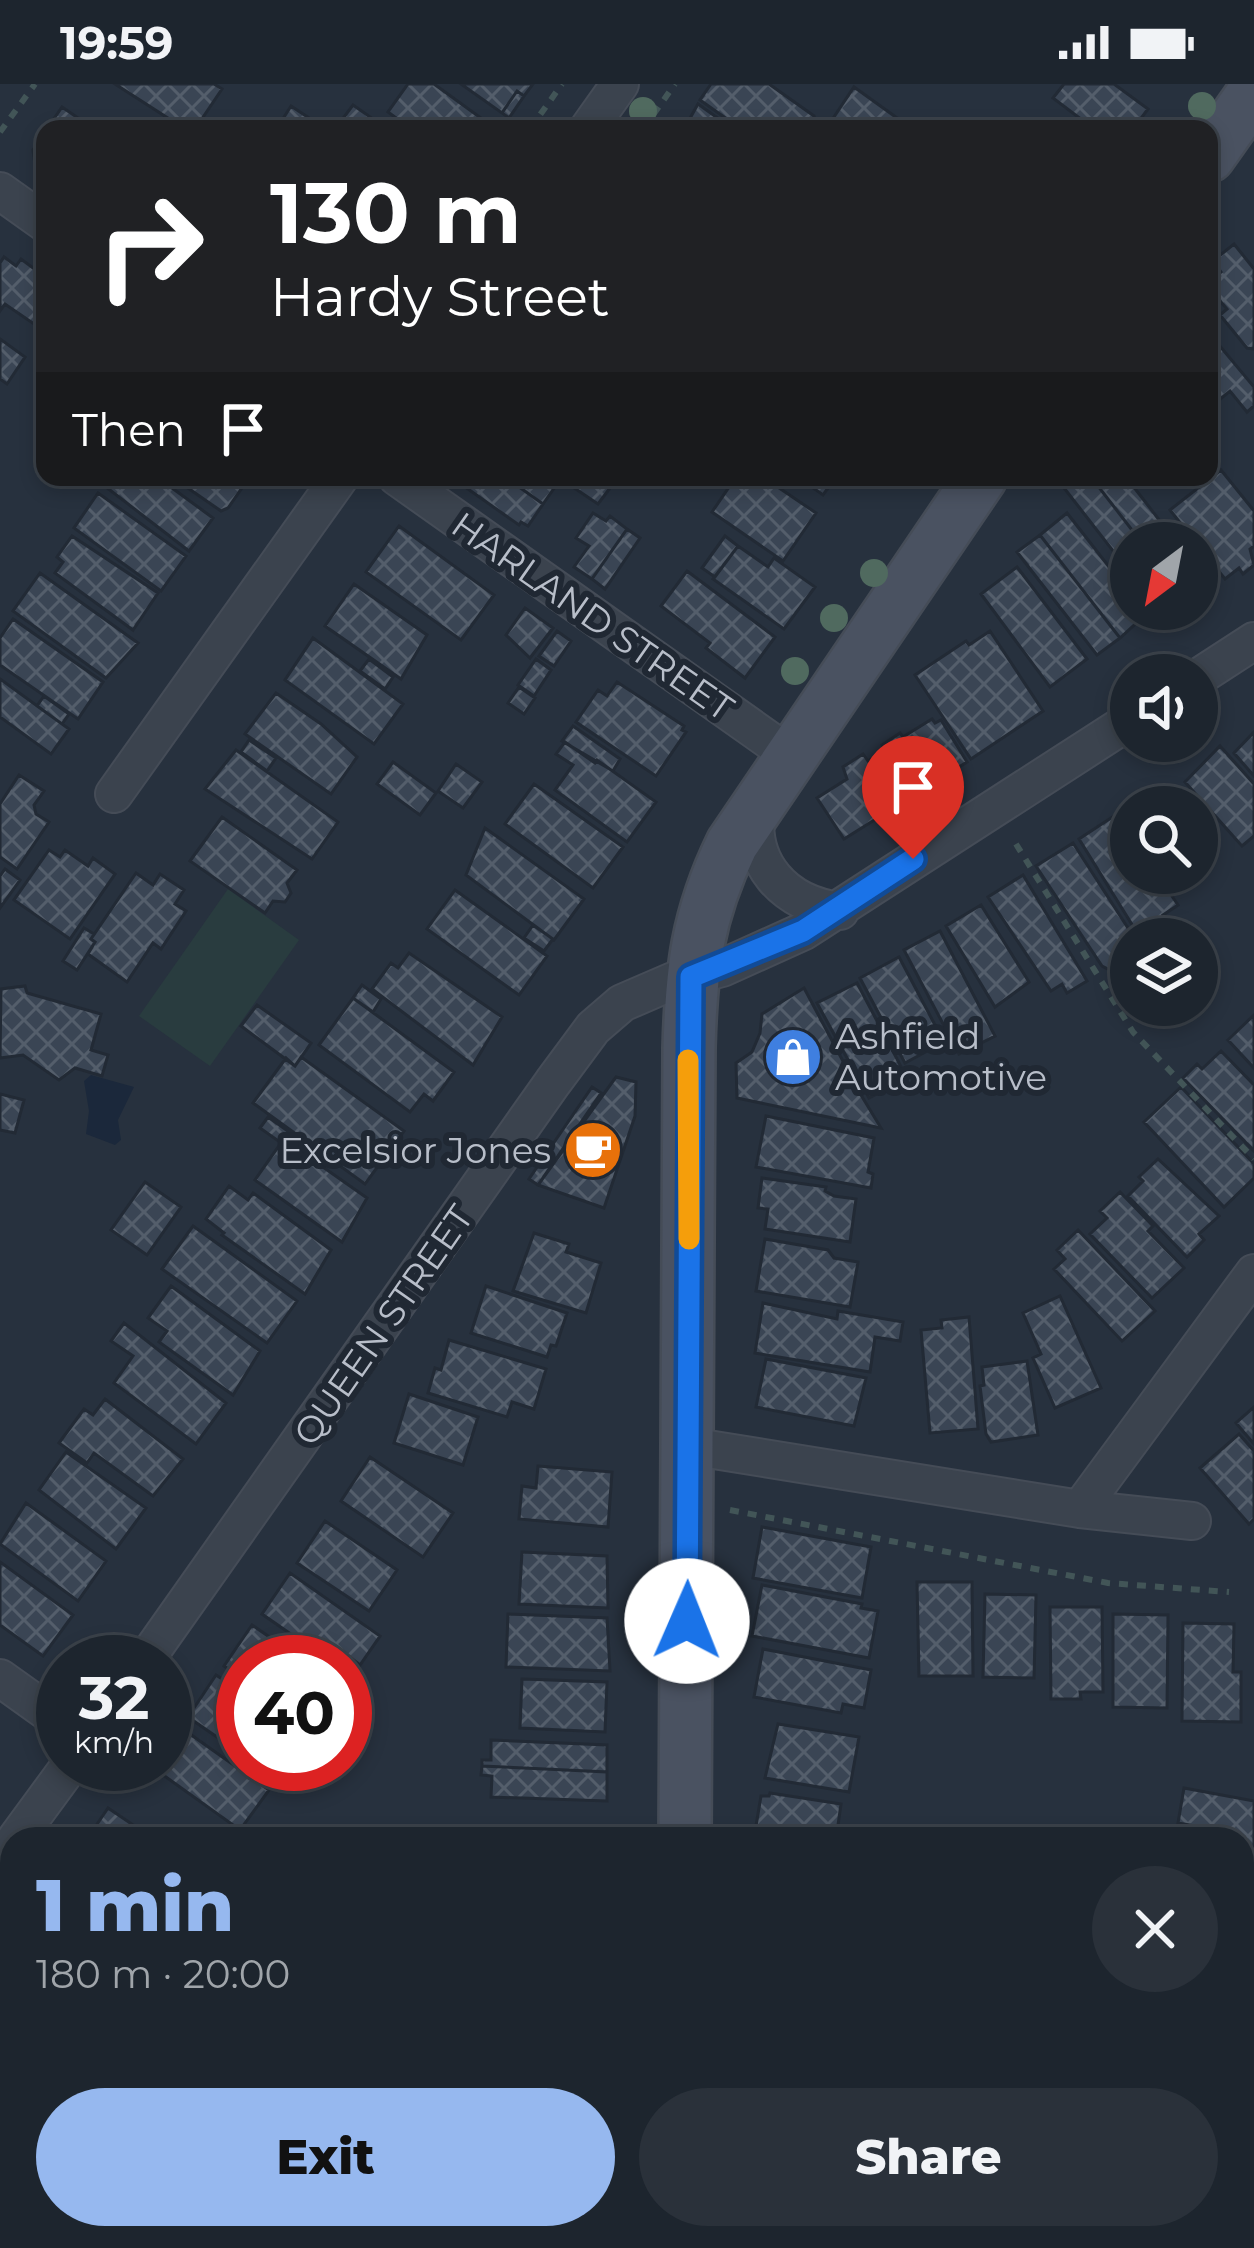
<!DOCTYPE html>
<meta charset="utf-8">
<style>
:root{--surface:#1d252e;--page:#2a313a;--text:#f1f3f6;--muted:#a0a5aa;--line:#3b424a;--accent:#96b8ef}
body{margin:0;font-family:Montserrat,sans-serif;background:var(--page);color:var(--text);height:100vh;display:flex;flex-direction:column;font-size:45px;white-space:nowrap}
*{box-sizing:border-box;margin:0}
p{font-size:39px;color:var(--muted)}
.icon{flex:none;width:66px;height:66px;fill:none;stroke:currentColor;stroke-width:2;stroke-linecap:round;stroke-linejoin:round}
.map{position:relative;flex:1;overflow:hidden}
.panel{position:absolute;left:0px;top:1743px;width:1254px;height:423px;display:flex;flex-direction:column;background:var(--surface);border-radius:36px 36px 0 0;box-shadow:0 6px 18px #0003,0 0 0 3px var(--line)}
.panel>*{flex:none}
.guide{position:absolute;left:36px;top:36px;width:1182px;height:366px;border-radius:24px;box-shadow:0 6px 18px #0003,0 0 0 3px var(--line);background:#202124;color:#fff;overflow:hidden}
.needle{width:78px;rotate:212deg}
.tools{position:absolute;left:1110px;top:438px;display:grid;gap:24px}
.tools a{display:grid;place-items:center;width:108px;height:108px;border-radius:50%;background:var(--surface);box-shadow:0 6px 18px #0003,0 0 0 3px var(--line);font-size:60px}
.speed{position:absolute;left:36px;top:1551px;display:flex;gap:24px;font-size:60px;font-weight:700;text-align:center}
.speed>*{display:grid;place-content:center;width:156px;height:156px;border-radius:50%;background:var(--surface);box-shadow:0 6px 18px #0003,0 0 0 3px var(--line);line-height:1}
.speed small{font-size:30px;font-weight:400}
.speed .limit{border:18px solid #d22;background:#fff;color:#111}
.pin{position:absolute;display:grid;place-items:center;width:102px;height:102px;color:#fff;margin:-123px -51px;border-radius:50% 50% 50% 0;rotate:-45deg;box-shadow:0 0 12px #0007}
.pin .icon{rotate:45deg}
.me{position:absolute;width:132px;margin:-66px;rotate:1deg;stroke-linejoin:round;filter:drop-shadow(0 0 9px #0008)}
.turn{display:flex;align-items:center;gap:42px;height:252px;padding:0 36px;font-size:54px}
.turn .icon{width:156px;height:156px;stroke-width:2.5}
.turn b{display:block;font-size:84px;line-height:102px}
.then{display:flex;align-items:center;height:114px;padding:0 36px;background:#0003;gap:24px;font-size:45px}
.round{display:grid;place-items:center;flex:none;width:126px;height:126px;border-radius:63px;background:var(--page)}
.summary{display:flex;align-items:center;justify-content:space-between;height:204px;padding:0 36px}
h1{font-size:72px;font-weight:800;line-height:90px;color:var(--accent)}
.button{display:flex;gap:24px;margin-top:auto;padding:24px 36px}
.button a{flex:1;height:138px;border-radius:72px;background:var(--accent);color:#111;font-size:48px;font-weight:800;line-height:138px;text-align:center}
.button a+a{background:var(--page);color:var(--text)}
.status{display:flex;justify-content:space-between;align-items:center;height:84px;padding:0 60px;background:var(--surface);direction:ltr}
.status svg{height:33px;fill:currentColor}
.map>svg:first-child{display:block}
</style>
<div class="status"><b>19:59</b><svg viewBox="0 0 49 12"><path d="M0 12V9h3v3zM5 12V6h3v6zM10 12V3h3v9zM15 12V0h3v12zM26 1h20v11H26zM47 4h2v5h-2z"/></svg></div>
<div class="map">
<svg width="1254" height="2164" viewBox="0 0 1254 2164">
<defs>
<pattern id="building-cross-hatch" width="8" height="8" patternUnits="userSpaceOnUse" patternTransform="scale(3)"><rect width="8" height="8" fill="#3a4554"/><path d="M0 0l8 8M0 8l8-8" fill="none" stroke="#545e6b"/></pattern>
</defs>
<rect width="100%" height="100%" fill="#27313e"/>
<path fill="#293c3f" d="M228 805 299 856 210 982 139 932Z"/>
<path fill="#1b283b" d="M91 991 134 1003 118 1036 121 1056 115 1061 86 1050 89 1027 84 997Z"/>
<path fill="url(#building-cross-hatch)" stroke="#222a35" stroke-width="3" d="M115 0H214L222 5 195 45H185Z
M408 0H434L496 45H411L388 28Z
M461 0H533L524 12 517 7 502 29Z
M711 0H769L814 32 817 45H741L700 16Z
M1064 0H1114L1148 25 1133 45H1094L1053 14Z
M854 3 897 34 890 45H849L834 33Z
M517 7 524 12 509 34 502 29Z
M698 20 733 45H684Z
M353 21 373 35 366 45H335Z
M291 22 321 42 319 45H290L281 38Z
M62 23 94 45H47Z
M45 49V94L36 88 33 66Z
M1234 160 1254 185V265L1247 264 1220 231 1227 225 1209 204V198L1221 188 1213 177Z
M4 173 16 182 21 175 44 192 36 205 45 212V230L37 242 5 220 0 227V179Z
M1209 249 1254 303V322L1247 328 1230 307 1209 324Z
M0 255 25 273 7 300 0 295Z
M1221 386 1254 427V462L1250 465 1254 481 1243 490 1239 484 1225 495 1170 426Z
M85 393H117L128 401 133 393H157L213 434 189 467 97 396 95 400Z
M172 393H240L246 398 228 424 221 427Z
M451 393H505L543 420 528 442 521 438 519 441Z
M505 393H554L552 397 557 400 543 420Z
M558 393H594L610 404 598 420Z
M736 393H763L816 429 783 477 712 428Z
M798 393H836L823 411Z
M1070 393H1091L1142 459H1131V490L1061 400Z
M1091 393H1126L1177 459H1142Z
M98 409 186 472 161 507 74 444Z
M593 429 606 437 610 432 627 445 592 495 574 483 589 462 576 454Z
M1067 429 1131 511V525H1142L1146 530 1120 554 1040 451Z
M399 442 494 511 461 556 366 488Z
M627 445 640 454 605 505 592 495Z
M1040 451 1120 554 1097 571 1017 468Z
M72 452 158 509 133 546 55 489 63 478 57 473Z
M725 452 738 462 715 493 702 484Z
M738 462 768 483 774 474 815 503 784 545 713 495Z
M1017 483 1087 575 1050 603 981 510Z
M687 487 775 553 745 594 706 564 710 559 661 522Z
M40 489 138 559 106 594 13 527Z
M354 500 427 551 401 595 325 542Z
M525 524 553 544 530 574 506 551Z
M13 535 103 598 78 635 0 581V554Z
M557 547 571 557 554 582 539 572Z
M990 547 1043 627 971 675 915 591 966 557 969 561Z
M313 554 403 620 374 660 285 596Z
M369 575 393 593 385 605 360 587Z
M536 575 551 586 534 612 518 601Z
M0 595 69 645 51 670 0 633Z
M617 598 684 642 682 646 686 648 656 692 576 638 598 606 607 612Z
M519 603 535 614 524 630 508 619Z
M276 609 321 640 357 673 331 710 245 650Z
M44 612 69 630 62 640 37 622Z
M932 635 935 639 941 636 967 678 844 755 817 714 847 695 843 683 863 670 868 677 885 666 882 661 900 649 903 653Z
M573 642 620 675 613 687 562 657Z
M1254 648V692L1234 669Z
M249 656 276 674 267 687 241 668Z
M565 658 595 679 597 676 656 718 627 758 555 706 573 681 556 670Z
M1220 662 1254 700V752L1242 762 1185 698Z
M236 666 338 738 312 775 205 705Z
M393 678 436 709 420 731 377 700Z
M456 680 482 698 463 724 438 707Z
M19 691 44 707 34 721 36 730 49 738 17 785 0 773V720Z
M534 700 623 763 593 804 505 740Z
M1166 701 1181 723H1132Z
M1117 730 1131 751V789H1156L1178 821 1163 831 1171 845 1156 855H1141L1079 755Z
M222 733 297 786 287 799 291 809 285 818 273 817 265 829 190 777Z
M485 744 584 815 554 856 466 791Z
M1073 759 1135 855H1131V873L1110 886 1102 882 1036 782Z
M49 766 60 773 65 766 88 782 93 774 115 790 70 855 14 816Z
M5 785 20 796 0 824V792Z
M136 789 153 801 160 790 184 806 175 820 186 827 161 865 153 859 127 898 88 870 95 858 91 855Z
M1163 789H1180L1188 801 1176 808Z
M1023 791 1087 897 1067 909 1062 900 1051 907 988 813Z
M455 806 547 872 519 911 427 845Z
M981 821 1029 898 995 923 946 842Z
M533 841 553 855 544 867 524 854Z
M84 844 94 850 91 855 95 858 77 886 63 877Z
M940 847 995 952 959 970 904 866Z
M409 869 502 933 473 981 372 905 391 879 398 884Z
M899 873 944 958 905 979 860 894Z
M857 899 907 994 869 1014 817 919Z
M362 901 381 915 373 928 353 914Z
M25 902 27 909 101 930 91 966 108 971 102 992 75 984 59 996 23 971 0 974 1 905Z
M804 904 861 1011 881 1044 737 1014 736 979 752 968 760 949 762 930Z
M353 914 454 988 433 1017 424 1010 410 1028 319 961Z
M257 921 311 959 295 982 241 942Z
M1254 931V984L1228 956Z
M1221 967 1254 1001V1067L1183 994 1197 980 1202 985Z
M301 973 404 1047 365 1100 253 1019 286 974 295 982Z
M616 993 636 998 635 1032 604 1124 538 1101Z
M592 1003 601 1009 538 1101 529 1095Z
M1181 1003 1254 1080V1094L1224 1123 1144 1038Z
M0 1010 24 1016 15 1049 0 1046Z
M766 1032 874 1054 868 1088 873 1090 871 1104 756 1083Z
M268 1033 292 1050 284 1061 260 1044Z
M281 1059 290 1066 293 1062 367 1114 342 1158 255 1096Z
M1158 1075 1219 1132 1199 1150 1204 1156 1187 1173 1128 1112 1143 1097 1139 1093Z
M762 1094 826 1103 825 1107 834 1112 856 1115 850 1158 765 1145 768 1125 758 1124Z
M145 1098 181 1123 147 1171 111 1146Z
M229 1102 248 1116 253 1109 331 1166 305 1210 222 1151 224 1149 206 1135Z
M1120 1108 1153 1142 1148 1147 1184 1184 1152 1214 1090 1150 1107 1134 1100 1127Z
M193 1142 297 1217 267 1259 162 1185Z
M1078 1146 1155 1227 1122 1257 1054 1185 1065 1175 1057 1166Z
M534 1149 569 1160 566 1168 601 1179 586 1229 513 1207Z
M765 1155 828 1166 834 1174 858 1178 850 1223 756 1207Z
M171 1202 260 1267 233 1311 159 1258 167 1247 148 1234Z
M486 1202 567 1229 556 1262 551 1261 547 1273 471 1249Z
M1060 1212 1101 1304 1055 1324 1033 1274 1041 1270 1023 1229Z
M763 1219 837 1235 838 1227 903 1238 900 1257 875 1253 870 1288 755 1269Z
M969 1233 978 1345 930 1349 921 1246 942 1244 941 1236Z
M124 1239 226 1319 196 1360 114 1299 133 1272 111 1257Z
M449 1256 546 1285 534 1325 512 1318 507 1333 428 1309 435 1284 441 1286Z
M766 1275 866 1294 854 1342 756 1323Z
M1027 1277 1038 1351 991 1358 986 1350 980 1302 984 1301 982 1283Z
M409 1310 478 1333 463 1381 394 1359Z
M105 1315 183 1375 153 1412 94 1369 87 1379 59 1359 84 1325 93 1331Z
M1254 1323V1360L1236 1339Z
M1239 1350 1254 1367V1435L1249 1440 1200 1384Z
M66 1368 146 1424 116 1465 39 1406Z
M370 1373 453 1429 423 1473 341 1417Z
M538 1382 612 1388 608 1443 519 1435 522 1402 536 1404Z
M26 1419 106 1477 78 1517 0 1460Z
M325 1437 397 1486 369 1527 297 1479Z
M762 1443 871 1463 862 1514 753 1494Z
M522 1468 607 1472 608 1524 519 1520Z
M0 1478 73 1531 43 1572 0 1541Z
M290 1489 380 1552 360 1581 347 1571 342 1578H331L262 1530Z
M917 1498H972L973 1592H919Z
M762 1501 862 1520 861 1524 878 1527 869 1574 752 1552Z
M985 1510 1036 1511 1034 1594 983 1593Z
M1050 1523H1102L1103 1608H1080L1081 1615H1051Z
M508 1530 607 1534 610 1587 506 1583Z
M1113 1530 1168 1531 1167 1624 1113 1623Z
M1183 1539 1234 1540 1233 1588H1241V1638L1182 1637Z
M252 1541 306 1578H243V1595L224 1582Z
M763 1565 871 1586 864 1624 843 1620 841 1629 754 1613Z
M216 1591 243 1609V1671L188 1633Z
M522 1595 607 1598 605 1648 520 1644Z
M778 1640 859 1653 849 1708 765 1694Z
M180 1643 269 1706 240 1746 152 1683 165 1680V1664Z
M491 1656 607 1661V1688L482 1682V1676H491Z
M256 1680H289L278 1695Z
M482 1682 607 1688V1717L491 1713 492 1692 481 1691Z
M1184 1704 1254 1717V1772L1242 1770V1755H1195L1190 1741 1178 1739Z
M770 1709 841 1720 836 1755 754 1754 761 1712H769Z
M108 1724 142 1747 138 1755H87Z
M492 1742 554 1755H490Z
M1242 1782 1254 1784 1250 1833 1242 1832Z
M0 1961 12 1970V2041L0 2035Z
M0 2049 12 2057V2073L0 2090Z
M105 2154H170L163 2164H98Z
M179 2154H230L239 2161 236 2164H172Z
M554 2154 564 2157 566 2154H612L609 2159 616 2163 547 2164Z
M753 2154H846L863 2159 862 2164H750Z
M938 2154H1022L1020 2164H959L937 2158Z
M1194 2154H1234L1227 2164H1204Z"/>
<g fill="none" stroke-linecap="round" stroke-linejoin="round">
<defs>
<path id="street" d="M588 45 620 0
M0 107 45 139
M397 393 790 671
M1197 594 1254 557
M114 710 340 393
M757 723C747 779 784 820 840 827
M689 1362 1080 1425 1192 1437
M1080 1425 1254 1189
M144 1578 553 998 593 944 622 919 673 897 722 884 804 847 1131 636
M0 1594 63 1639
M16 1755 71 1680
M0 1879 12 1888
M392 2154 407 2164"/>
<path id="secondary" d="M1209 72 1254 8
M685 1755 689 964C691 886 697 832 732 760L981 393
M1242 1972 1254 1954
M1242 2015 1254 1998
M680 2154V2164
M1139 2164 1145 2154"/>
</defs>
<use href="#street" stroke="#454c57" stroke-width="40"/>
<use href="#secondary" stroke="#454c57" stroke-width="56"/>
<path stroke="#425557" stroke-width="6" stroke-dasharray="9 9" stroke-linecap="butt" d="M530 45 562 0
M643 45 675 0
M0 48 35 0
M1016 760 1133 948 1254 1075
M730 1426 1108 1499 1229 1508"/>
<use href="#street" stroke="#3b434e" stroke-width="36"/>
<use href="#secondary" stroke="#4a5261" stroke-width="51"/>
</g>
<g fill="#506a5f">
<circle cx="1202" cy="22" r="14"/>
<circle cx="643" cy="27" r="14"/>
<circle cx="874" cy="489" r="14"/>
<circle cx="834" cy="534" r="14"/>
<circle cx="795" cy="587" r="14"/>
</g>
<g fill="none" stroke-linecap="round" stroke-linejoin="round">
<defs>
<path id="route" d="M687 1537 691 893 803 847 913 775"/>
</defs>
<use href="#route" stroke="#114b97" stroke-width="30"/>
<use href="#route" stroke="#1a73e8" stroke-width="21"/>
<path stroke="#f59e0b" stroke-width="21" d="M688 976 689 1155"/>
</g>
<defs>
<symbol id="shop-disc" viewBox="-11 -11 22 22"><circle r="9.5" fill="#3f7fe0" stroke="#202833"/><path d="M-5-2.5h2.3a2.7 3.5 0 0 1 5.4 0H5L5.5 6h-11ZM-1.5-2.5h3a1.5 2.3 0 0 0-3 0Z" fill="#fff"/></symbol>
<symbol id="cafe-disc" viewBox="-11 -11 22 22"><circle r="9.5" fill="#e8710a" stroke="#202833"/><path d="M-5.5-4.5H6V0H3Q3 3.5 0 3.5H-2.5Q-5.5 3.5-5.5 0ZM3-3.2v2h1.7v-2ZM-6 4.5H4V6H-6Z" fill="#fff"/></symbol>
</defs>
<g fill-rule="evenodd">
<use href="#shop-disc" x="760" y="940" width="66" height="66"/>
<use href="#cafe-disc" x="560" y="1033" width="66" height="66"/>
</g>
<g text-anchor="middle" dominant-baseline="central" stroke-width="12" stroke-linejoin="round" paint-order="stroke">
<g font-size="36" fill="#b8bec9" stroke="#202833">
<text transform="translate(593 532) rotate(35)">HARLAND STREET</text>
<text transform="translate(383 1241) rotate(-55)">QUEEN STREET</text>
</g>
<g font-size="36" fill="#b8bec9" stroke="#202833" text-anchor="start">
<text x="835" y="952">Ashfield<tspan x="835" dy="41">Automotive</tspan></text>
<text x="551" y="1066" text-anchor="end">Excelsior Jones</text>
</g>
</g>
</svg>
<div class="tools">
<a><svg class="needle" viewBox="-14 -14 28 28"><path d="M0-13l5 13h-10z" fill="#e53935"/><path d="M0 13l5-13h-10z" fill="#a0a5aa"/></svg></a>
<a><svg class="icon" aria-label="sound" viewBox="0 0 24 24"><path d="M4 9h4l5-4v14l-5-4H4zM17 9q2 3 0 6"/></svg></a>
<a><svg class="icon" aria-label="search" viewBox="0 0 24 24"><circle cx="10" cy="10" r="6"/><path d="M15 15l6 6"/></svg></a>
<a><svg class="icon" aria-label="layers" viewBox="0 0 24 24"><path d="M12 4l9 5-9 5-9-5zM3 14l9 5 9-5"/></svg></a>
</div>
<div class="speed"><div>32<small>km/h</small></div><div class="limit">40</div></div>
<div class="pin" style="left:913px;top:775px;background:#d93025"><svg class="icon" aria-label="arrive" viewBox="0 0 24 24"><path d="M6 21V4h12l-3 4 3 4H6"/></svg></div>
<svg class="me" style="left:687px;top:1537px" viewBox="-20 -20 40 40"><circle r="19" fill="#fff"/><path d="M0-13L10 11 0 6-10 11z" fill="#1a73e8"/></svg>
<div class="guide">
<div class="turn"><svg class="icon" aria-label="right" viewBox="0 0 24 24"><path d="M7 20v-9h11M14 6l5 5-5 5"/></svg><div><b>130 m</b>Hardy Street</div></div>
<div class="then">Then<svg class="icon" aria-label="arrive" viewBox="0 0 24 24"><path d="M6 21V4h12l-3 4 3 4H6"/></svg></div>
</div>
<section class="panel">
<div class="summary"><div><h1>1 min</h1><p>180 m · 20:00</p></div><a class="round"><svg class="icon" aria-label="close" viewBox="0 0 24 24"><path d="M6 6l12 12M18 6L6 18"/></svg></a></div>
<div class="button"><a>Exit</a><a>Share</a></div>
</section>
</div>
